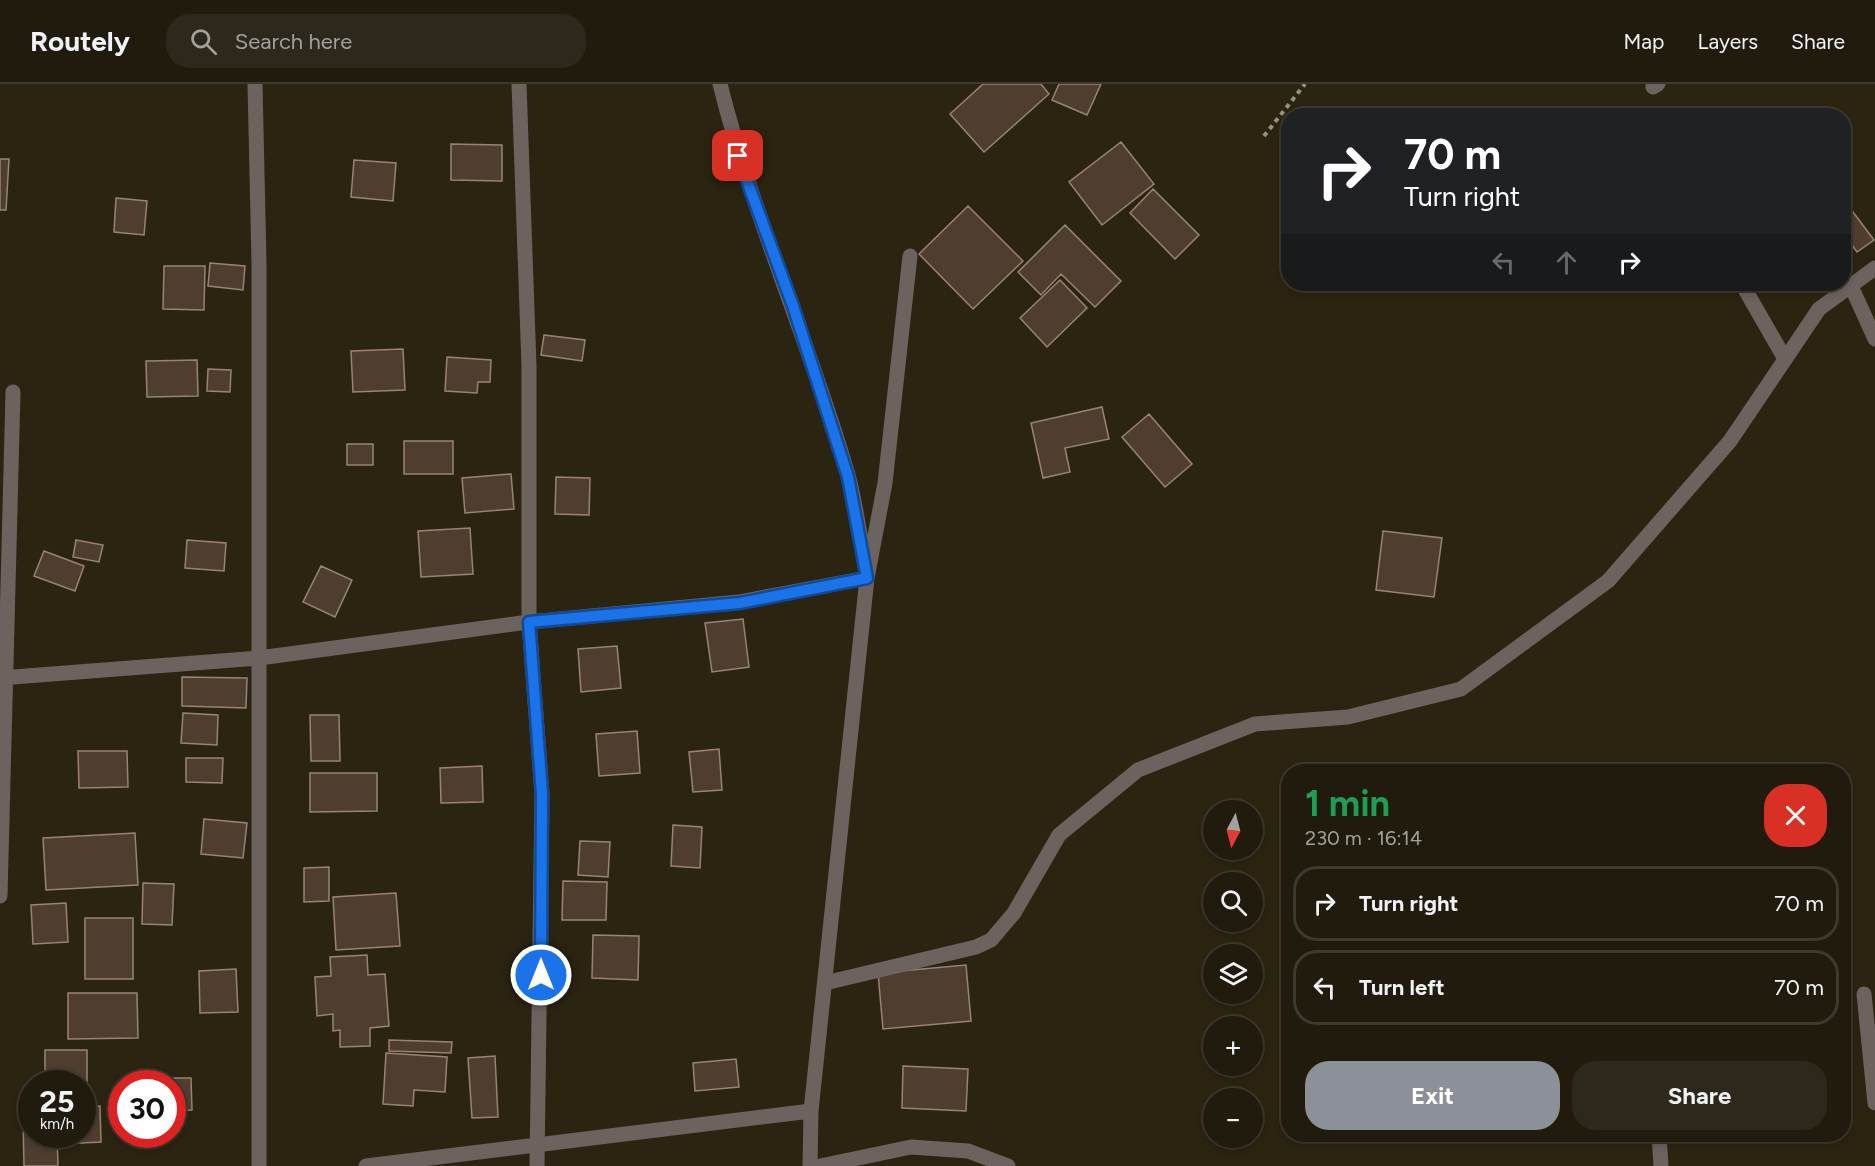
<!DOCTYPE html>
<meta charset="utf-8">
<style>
:root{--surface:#201b0d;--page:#2d281b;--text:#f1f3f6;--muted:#a2a19d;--line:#3d392e;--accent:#8c9099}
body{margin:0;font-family:Figtree,sans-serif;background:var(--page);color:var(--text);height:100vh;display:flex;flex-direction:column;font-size:22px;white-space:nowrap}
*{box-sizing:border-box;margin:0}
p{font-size:20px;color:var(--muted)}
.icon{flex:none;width:33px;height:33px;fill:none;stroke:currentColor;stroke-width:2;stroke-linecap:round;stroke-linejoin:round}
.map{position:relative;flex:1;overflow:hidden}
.sheet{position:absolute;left:1281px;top:680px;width:570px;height:378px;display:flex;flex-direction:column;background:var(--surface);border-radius:24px;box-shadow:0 3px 9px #0003,0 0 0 2px var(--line)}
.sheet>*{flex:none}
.top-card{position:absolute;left:1281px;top:24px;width:570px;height:183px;border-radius:24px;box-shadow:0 3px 9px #0003,0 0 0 2px var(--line);background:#202124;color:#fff;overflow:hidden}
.needle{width:39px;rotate:187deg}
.tools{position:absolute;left:1203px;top:716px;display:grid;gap:12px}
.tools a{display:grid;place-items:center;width:60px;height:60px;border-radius:50%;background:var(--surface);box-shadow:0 3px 9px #0003,0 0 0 2px var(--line);font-size:30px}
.speed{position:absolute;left:18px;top:986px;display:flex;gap:12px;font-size:30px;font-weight:700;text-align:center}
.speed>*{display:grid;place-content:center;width:78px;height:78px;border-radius:50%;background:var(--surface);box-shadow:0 3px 9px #0003,0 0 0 2px var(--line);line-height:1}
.speed small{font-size:15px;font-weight:400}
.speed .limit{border:9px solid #d22;background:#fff;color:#111}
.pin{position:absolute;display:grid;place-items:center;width:51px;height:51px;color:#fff;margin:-26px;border-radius:12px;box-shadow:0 3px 9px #0006}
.me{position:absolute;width:66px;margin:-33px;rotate:0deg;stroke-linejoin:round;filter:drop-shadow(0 0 4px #0008)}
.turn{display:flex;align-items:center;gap:21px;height:126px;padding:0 24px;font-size:27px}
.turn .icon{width:78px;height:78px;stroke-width:2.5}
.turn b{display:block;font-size:42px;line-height:51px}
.lanes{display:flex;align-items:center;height:57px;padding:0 24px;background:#0003;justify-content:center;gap:30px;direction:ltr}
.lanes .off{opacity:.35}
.round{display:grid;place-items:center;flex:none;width:63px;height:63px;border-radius:24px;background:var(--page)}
.head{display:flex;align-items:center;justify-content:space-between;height:102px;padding:0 24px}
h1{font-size:36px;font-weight:700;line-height:45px;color:#1e9e55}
.cta{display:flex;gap:12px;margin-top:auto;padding:12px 24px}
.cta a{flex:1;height:69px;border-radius:24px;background:var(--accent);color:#fff;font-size:24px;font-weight:700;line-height:69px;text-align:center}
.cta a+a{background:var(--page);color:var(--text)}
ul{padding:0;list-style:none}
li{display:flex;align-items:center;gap:18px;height:75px;margin:0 12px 9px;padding:0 12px;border:3px solid var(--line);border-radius:24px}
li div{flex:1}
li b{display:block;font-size:22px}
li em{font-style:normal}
header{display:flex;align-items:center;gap:36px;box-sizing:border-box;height:84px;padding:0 30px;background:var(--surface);border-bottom:2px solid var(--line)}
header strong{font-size:28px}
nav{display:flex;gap:33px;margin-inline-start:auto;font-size:21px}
.search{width:420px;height:54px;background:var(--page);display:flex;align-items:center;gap:15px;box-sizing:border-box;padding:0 21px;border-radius:24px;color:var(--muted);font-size:22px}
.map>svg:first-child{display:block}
</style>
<header>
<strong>Routely</strong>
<div class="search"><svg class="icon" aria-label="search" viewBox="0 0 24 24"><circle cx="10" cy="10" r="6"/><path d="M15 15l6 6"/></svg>Search here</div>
<nav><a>Map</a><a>Layers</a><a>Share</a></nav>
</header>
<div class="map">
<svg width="1875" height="1082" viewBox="0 0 1875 1082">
<rect width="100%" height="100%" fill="#2b2411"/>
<path fill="#4f3e30" stroke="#988474" stroke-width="1.5" d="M983 0H1041L1049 10 984 68 950 30Z
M1059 0H1101L1087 31 1052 16Z
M1121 58 1154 100 1102 141 1069 98Z
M451 60 502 61V97L451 96Z
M0 75H9L6 126H0Z
M354 76 396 79 393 117 351 113Z
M1153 105 1199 151 1175 175 1130 129Z
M116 114 147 117 144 151 114 148Z
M1844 116 1874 156 1857 168 1844 150Z
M968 122 1023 177 973 225 919 170Z
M1065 141 1121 197 1095 223 1061 190 1041 211 1018 188Z
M210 179 245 182 243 206 208 202Z
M164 182H205L204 226 163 225Z
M1060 196 1087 224 1047 263 1020 234Z
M544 251 585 256 582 277 541 271Z
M403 265 405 306 353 308 351 267Z
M447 273 491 276 490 298H478L477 309 445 307Z
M197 276 198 312 147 313 146 277Z
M208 285 231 286 230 308 207 307Z
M1102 323 1109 355 1065 364 1070 388 1043 394 1031 339Z
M1149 330 1192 380 1165 403 1122 353Z
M404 357H453V390H404Z
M347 360H373V381H347Z
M511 390 514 425 465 429 462 394Z
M556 393 590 394 589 431 555 430Z
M470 444 473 490 421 493 418 447Z
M1383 447 1442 454 1434 513 1376 506Z
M76 456 103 461 99 478 73 473Z
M187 456 226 459 224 487 185 484Z
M44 467 84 482 75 507 34 492Z
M321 482 352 496 335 533 303 518Z
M743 535 749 583 712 588 705 539Z
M617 562 621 604 581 608 578 565Z
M182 593 247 594 246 624 182 622Z
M183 629 218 631 217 661 181 659Z
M310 631H339L340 677H311Z
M637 647 640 689 599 692 596 650Z
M719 665 722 706 693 708 689 668Z
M78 667H127L128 703 79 704Z
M186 674H223L222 699 186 698Z
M482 682 483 718 441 719 440 684Z
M310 689H377V727L310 728Z
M204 735 247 739 243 774 201 770Z
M673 741 702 743 700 784 671 782Z
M135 749 138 801 46 806 43 754Z
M580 757 610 758 608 793 578 791Z
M329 783V817L304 818V784Z
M563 797 607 798 606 836H562Z
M143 799 174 800 172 841 142 840Z
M396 809 400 862 336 866 333 813Z
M66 819 68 858 33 860 31 821Z
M85 834H133V895H85Z
M593 851 639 852 638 896 592 894Z
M367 871 368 891 385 890 389 942 370 944V962L340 963V946L333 947V930L317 932 315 893 331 892 330 873Z
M966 881 971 937 883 945 878 889Z
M236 885 238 928 200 929 199 887Z
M68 909H137L138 954 68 955Z
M389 956 452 958 451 969 389 967Z
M45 966H87V998H45Z
M386 969 447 973 445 1008 414 1006 413 1022 383 1020Z
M495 972 498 1033 472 1034 468 974Z
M736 975 739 1003 695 1007 693 979Z
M903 982 968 985 966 1027 902 1024Z
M155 994H191L192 1026 172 1027V999H155Z
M86 1002V1023L100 1022 101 1058 61 1060 60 1050H82V1003Z
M23 1036H32V1050H57L58 1082H24Z"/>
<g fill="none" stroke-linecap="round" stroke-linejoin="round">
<path stroke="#969181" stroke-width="4" stroke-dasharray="4.5 4.5" stroke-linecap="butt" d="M1264 52 1305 0"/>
<path stroke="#6d635e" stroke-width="15" d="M1864 910 1875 1019"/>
<path stroke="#6d635e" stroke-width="15" d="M255 0 259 179V1082
M519 0 529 282V538L542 710 537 1082
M1653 3 1658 0
M1742 200 1785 275
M1851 202 1875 255
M0 594 259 574 529 538 739 518 867 494C861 460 857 424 848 391 810 259 753 133 720 0
M0 812 13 308
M825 899 976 863 991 856 1014 829 1059 751 1138 686 1255 640 1348 633 1461 605 1608 497 1730 357 1819 225 1875 184
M1659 1050 1661 1082
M366 1082 811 1027
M810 1082 811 1027 867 494 885 399 910 172
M820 1082 911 1063 968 1067 1008 1082"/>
</g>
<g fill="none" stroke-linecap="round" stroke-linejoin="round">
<defs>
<path id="route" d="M541 891 542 710 529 538 740 519 867 494 848 393 793 222 738 72"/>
</defs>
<use href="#route" stroke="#114b97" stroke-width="15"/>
<use href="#route" stroke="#1a73e8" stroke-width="10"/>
</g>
</svg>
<div class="tools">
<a><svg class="needle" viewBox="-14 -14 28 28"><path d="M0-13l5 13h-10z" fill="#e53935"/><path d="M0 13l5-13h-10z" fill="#a2a19d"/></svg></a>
<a><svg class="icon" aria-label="search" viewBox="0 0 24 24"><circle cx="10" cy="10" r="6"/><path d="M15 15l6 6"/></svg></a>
<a><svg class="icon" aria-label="layers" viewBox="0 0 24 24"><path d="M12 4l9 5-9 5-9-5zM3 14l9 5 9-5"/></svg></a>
<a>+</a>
<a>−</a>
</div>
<div class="speed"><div>25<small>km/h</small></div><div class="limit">30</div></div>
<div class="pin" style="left:738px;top:72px;background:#d93025"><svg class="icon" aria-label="arrive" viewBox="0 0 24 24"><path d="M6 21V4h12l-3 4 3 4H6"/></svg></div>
<svg class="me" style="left:541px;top:891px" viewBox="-20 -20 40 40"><circle r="17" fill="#1a73e8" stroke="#fff" stroke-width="3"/><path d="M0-11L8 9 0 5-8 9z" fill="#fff"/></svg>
<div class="top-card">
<div class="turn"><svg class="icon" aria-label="right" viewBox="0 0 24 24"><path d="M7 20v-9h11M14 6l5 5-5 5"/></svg><div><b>70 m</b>Turn right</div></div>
<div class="lanes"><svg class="icon off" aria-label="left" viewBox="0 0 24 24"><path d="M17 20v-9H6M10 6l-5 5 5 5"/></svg><svg class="icon off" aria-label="ahead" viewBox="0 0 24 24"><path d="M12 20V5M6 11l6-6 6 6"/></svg><svg class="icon" aria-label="right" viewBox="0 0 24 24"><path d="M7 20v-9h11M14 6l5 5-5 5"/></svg></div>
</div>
<section class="sheet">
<div class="head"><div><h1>1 min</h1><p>230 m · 16:14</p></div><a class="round" style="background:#d93025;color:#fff"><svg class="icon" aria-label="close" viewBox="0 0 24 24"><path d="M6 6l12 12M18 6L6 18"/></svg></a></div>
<ul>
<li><svg class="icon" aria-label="right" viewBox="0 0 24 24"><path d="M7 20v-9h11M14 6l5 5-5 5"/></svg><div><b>Turn right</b></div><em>70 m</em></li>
<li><svg class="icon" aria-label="left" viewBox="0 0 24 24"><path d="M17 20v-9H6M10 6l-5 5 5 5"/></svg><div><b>Turn left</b></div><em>70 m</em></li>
</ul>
<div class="cta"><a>Exit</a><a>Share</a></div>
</section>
</div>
